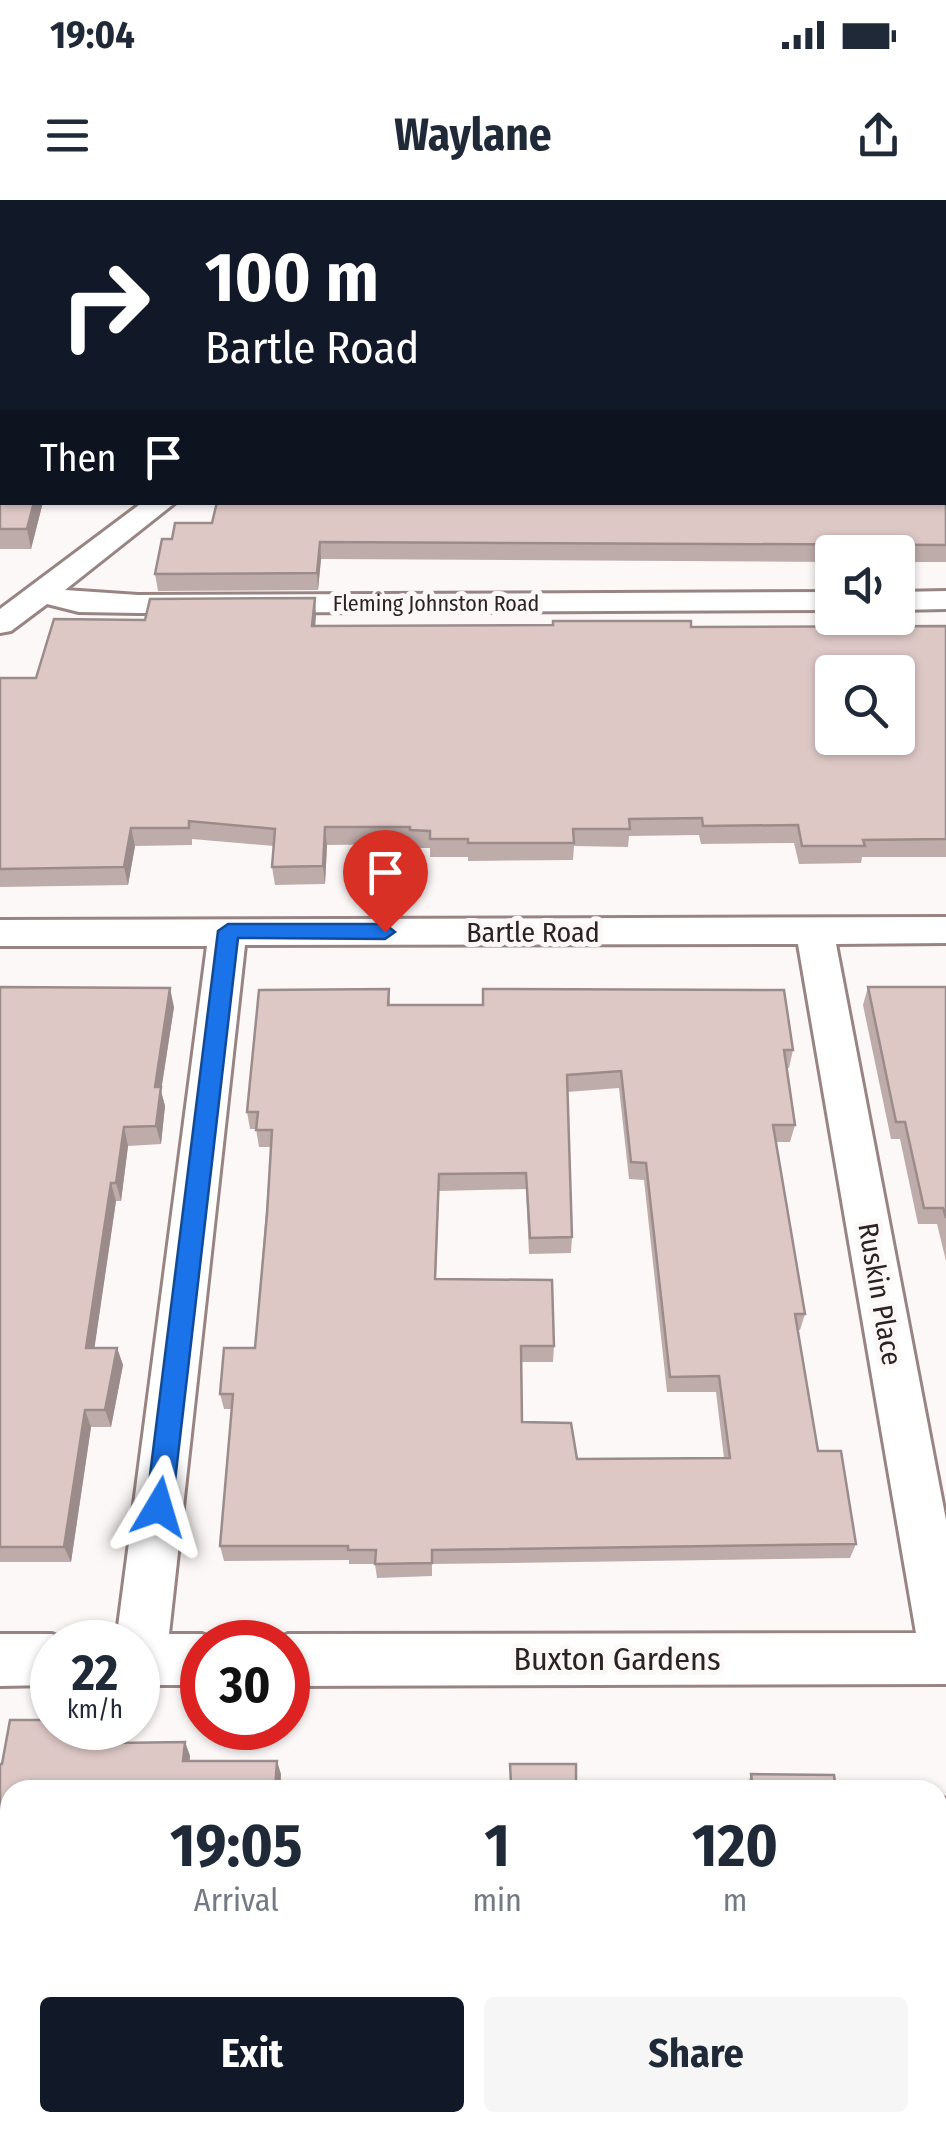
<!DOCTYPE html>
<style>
:root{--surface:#fff;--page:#f6f6f7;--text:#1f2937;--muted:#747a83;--accent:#111827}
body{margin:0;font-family:"Fira Sans Condensed",sans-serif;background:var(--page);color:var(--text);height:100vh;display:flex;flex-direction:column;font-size:38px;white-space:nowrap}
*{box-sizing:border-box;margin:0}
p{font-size:32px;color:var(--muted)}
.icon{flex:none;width:55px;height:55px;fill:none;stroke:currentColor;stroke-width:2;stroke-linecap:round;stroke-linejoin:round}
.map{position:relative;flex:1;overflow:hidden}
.side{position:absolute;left:0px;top:1580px;width:948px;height:352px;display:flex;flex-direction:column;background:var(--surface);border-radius:30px 30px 0 0;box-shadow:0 2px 8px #0004}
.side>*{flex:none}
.top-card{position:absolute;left:0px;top:0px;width:948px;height:305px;box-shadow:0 2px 8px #0004;background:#111827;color:#fff;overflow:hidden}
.buttons{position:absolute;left:815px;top:335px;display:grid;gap:20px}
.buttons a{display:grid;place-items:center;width:100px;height:100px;border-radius:10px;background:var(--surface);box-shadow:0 2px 8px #0004;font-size:50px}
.speed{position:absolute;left:30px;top:1420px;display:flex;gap:20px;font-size:50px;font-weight:700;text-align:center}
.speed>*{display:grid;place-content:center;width:130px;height:130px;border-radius:50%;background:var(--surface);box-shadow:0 2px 8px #0004;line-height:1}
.speed small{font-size:25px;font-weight:400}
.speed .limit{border:15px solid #d22;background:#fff;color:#111}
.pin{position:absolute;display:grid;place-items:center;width:85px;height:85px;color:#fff;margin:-102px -42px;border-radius:50% 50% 50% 0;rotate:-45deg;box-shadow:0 0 10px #0007}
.pin .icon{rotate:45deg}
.me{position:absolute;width:110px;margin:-55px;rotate:7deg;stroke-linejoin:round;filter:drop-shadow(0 0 8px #0008)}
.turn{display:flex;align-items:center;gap:35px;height:210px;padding:0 40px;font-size:45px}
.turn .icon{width:130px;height:130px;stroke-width:2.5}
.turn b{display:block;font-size:70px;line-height:85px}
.then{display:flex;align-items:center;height:95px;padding:0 40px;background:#0003;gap:20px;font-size:38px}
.eta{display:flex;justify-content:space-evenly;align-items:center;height:170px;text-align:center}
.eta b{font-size:60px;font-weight:700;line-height:70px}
.button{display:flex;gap:20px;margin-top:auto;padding:20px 40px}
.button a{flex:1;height:115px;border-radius:10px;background:var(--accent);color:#fff;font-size:40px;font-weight:700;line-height:115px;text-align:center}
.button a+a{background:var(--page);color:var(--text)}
.status{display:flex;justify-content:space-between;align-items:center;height:70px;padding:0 50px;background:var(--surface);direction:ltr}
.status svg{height:28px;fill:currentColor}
header{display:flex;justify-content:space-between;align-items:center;height:130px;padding:0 40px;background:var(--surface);font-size:45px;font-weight:700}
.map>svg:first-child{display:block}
</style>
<div class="status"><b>19:04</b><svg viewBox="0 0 49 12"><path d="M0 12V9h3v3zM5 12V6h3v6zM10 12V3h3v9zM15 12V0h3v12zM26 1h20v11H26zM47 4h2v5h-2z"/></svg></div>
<header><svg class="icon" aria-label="menu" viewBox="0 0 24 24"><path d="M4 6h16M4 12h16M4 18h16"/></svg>Waylane<svg class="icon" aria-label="share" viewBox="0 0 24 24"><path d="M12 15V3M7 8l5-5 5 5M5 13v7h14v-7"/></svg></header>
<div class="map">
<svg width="946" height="1932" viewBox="0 0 946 1932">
<rect width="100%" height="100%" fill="#fdf8f8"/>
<path fill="#fec7c4" d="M527 0H946V55L945 2Z"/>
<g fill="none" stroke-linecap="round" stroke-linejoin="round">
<defs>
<path id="service" d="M79 2 82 0
M0 78 2 76"/>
<path id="minor" d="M0 94H2V108H0Z
M143 302H176L65 390 138 395 832 392V410L138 413 79 412 47 404 11 431 0 433V409Z
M946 391V409L898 410V392Z
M946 717V743L836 744 946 1320V1484L288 1486V1442H269L288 1434 916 1433 798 744 245 745 169 1434H202L221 1442H202V1485H138V1442H116L207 746H0V720Z
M0 1434H52L71 1442H52V1485L0 1486Z"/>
<path id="tertiary" d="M945 68H946V86H945Z"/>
</defs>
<use href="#service" stroke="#988583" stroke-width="25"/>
<use href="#minor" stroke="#988583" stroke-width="6"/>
<use href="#tertiary" stroke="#988583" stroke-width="6"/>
<use href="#service" stroke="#fff" stroke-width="20"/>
<use href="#minor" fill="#fff" fill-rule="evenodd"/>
<use href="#tertiary" fill="#fff" fill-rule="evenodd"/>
</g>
<path fill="#beacaa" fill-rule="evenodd" d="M0 0H68V2H2V61L0 60Z
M946 80V362H898V352H832V362L321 359 318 390 158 391 155 374 172 339 212 323Z
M0 140 2 302H43L31 349H0Z
M315 398V426H946V657H862L861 663 799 664 794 643 701 644 699 635 629 636 628 647 574 646 573 660 468 661V657H430V648H410V644L327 645 325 684 275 685 272 667 274 646 192 639V645L135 646 128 685 0 687V478H36L145 420Z
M0 787 174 807 161 891 165 906 161 944 128 946 121 1001H116L94 1148H117L123 1165 111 1227H91L71 1362H0Z
M868 787H946V1061L937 1024H918L900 939H891L863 805Z
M389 789 390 805 793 850 789 868H786L795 925 790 942H776L805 1114 800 1130H797L818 1251 856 1344 850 1358 432 1364V1376L377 1378 375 1364H349V1360L224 1361 220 1346 232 1209H224L220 1194 255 1148 271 947H259L256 929H250L247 912ZM619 888 629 979 644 980 667 1192H716L724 1258 577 1259 522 1222 521 1162H553L554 1146 436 1079 439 991 526 989 529 1054 571 1053 572 1037 567 892Z
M52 1528H122L125 1534 124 1543 185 1542 190 1556V1561L281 1574 280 1590H10V1866H7L6 1875H0V1564H2Z
M751 1574 836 1590H746Z
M938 1596H946V1843H938Z"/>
<path fill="#9b8c8b" d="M50 0H68V2H47Z
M34 302H43L31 349 27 329Z
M320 342 321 359 318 390 317 373Z
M315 398 316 416 314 443 312 426Z
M325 627 327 645 325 684 323 666Z
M131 628 135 646 128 685 124 667Z
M170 788 174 807 161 891 165 906 161 944 156 926 155 887Z
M124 927 128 946 121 1001 116 983Z
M111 983 116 1001 92 1165 86 1148Z
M117 1148 123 1165 111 1227 105 1210Z
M85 1210 91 1227 71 1362 64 1347Z
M118 1528H122L125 1534 123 1556 116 1543Z
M185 1542 190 1556 189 1574 183 1561Z
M277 1561 281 1574 280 1590H275Z
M0 1861 7 1866 6 1875 0 1871Z"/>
<path fill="#ddc8c6" stroke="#9b8c8b" stroke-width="2.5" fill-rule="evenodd" d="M0 0H50L47 2H2V41L1 43Z
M150 0H406L407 2H147Z
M945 80 946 345 320 342 317 373 155 374 162 339H172L175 323H212L217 302H945Z
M2 139V302H34L27 329H0V140Z
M315 398 312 426 553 425V421H691V427L946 426V639L863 640 865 646H802L798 625 703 626 702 618 629 619 630 629H573L574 643H468V639H430V631L410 630V627H325L323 666 272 667 275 629 189 621V628H131L124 667 0 669V478H36L54 419 145 420 150 399ZM832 472H898V538H832Z
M0 787 170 788 155 887H161L156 926 124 927 116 983H111L86 1148H117L105 1210H85L64 1347H0Z
M868 787H946V1018L943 1008H924L905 922H896Z
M389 789 388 805H483V789L784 790 793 850H784L795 925H773L805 1114H795L818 1251H841L856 1344 432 1350V1363L375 1364 376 1350H348V1346H220L233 1194H220L224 1148H255L267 1014 272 930H256L258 912H247L259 790ZM621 871 631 962 646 963 670 1177 719 1176 730 1258 577 1259 571 1223 522 1222 521 1146H554L552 1080 435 1079 439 974 526 973 530 1038 572 1037 567 875Z
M10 1520H52V1528H118L116 1543 185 1542 183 1561H277L275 1590H10V1858H0V1564H2Z
M510 1564H576V1587L582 1586V1590H465V1585L511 1584Z
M751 1574 834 1575 836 1590H753Z
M938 1596 946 1597V1834H938Z"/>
<path fill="#1a73e8" stroke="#114b97" stroke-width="2.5" d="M228 724H385L395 732 385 739 238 738 172 1307 168 1315 159 1319 149 1315 146 1307 218 731Z"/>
<g text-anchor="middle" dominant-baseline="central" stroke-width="10" stroke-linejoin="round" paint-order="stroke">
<g font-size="22" fill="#2b2322" stroke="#fdf8f8">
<text x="436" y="403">Fleming Johnston Road</text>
</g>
<g font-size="28" fill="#2b2322" stroke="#fdf8f8">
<text x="533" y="732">Bartle Road</text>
<text transform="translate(880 1094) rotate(80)">Ruskin Place</text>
</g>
<g font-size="32" fill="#2b2322" stroke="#fdf8f8">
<text x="617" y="1459">Buxton Gardens</text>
</g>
</g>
</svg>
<div class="buttons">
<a><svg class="icon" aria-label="sound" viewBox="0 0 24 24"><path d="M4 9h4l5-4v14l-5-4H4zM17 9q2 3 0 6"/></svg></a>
<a><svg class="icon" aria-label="search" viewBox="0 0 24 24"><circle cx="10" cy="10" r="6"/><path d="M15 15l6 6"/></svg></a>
</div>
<div class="speed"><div>22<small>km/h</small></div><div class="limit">30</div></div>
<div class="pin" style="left:385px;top:732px;background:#d93025"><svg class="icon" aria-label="arrive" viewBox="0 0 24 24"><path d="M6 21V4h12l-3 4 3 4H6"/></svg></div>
<svg class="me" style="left:159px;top:1307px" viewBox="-20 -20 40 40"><path d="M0-17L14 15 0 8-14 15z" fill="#1a73e8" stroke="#fff" stroke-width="4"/></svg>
<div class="top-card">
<div class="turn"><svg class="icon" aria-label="right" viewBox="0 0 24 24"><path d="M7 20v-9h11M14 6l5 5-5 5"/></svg><div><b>100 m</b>Bartle Road</div></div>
<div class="then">Then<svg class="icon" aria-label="arrive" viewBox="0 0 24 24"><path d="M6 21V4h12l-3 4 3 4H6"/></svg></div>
</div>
<section class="side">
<div class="eta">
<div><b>19:05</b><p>Arrival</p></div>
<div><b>1</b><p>min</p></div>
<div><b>120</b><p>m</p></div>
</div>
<div class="button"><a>Exit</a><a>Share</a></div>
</section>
</div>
